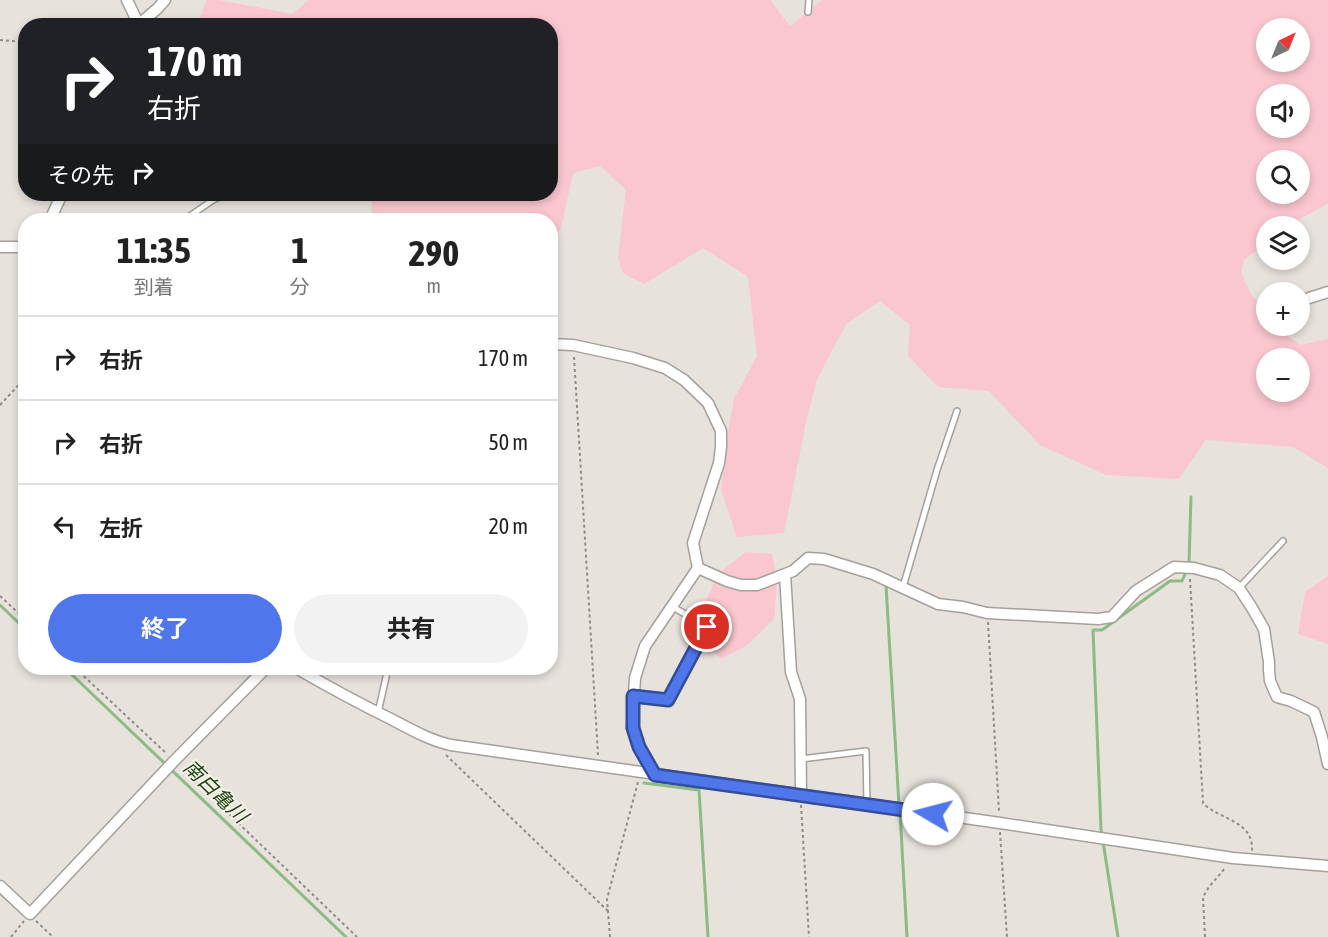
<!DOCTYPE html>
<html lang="ja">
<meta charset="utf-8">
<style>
:root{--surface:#fff;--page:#f2f2f2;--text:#222;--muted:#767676;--line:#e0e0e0;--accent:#4f76ea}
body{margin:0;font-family:"Asap Condensed","Noto Sans JP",sans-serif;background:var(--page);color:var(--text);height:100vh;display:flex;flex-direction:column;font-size:22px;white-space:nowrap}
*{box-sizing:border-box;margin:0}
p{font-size:20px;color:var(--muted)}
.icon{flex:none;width:33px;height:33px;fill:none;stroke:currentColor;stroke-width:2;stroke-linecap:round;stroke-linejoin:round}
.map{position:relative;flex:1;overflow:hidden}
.sheet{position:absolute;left:18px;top:213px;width:540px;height:462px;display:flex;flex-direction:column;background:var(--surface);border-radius:24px;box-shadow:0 3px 9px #0003}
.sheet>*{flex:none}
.hud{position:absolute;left:18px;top:18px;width:540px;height:183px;border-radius:24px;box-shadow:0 3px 9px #0003;background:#202124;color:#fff;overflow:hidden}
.needle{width:39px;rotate:43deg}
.fabs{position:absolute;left:1256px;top:18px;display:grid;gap:12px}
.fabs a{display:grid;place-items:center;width:54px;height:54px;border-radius:50%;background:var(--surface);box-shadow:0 3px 9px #0003;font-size:30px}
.pin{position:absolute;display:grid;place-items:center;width:51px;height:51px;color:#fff;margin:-26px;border:3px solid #fff;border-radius:50%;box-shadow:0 2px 6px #0007}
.me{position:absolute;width:66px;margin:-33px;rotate:278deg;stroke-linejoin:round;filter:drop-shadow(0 0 4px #0008)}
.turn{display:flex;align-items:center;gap:21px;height:126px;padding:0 30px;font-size:27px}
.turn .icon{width:78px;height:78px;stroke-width:2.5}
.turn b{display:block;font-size:42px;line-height:51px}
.then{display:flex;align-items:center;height:57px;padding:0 30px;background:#0003;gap:12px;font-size:22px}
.eta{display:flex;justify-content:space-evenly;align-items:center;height:102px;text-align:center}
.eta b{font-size:36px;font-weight:700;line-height:42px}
.button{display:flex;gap:12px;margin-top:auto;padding:12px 30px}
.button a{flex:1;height:69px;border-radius:36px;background:var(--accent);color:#fff;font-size:24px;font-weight:700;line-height:69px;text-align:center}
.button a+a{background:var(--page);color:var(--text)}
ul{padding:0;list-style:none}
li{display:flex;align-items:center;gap:18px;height:84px;padding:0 30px;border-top:2px solid var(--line)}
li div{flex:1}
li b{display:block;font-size:22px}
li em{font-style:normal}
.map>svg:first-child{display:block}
</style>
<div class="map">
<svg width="1328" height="937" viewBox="0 0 1328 937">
<rect width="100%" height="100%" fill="#e7e2dc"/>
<path fill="#fac6cf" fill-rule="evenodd" d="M207 0H219L293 14 309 0H770L790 26 822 0H1328V204L1305 216 1289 226H1266V243L1244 260 1241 273 1251 294 1266 314V326H1275L1278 330 1301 345 1328 339V468L1293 447 1206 440 1179 479 1106 475 1040 445 989 391 938 387 908 356 910 325 880 301 846 324 817 380 807 417 784 533 737 537 721 490 728 433 734 399 757 356 748 277 703 248 644 284 623 273 618 258 626 190 600 166 573 173 561 229 551 239 550 220H371L372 194H550V26H196ZM1266 28H1299V62H1266ZM1266 94H1299V128H1266ZM1266 160H1299V194H1266ZM1266 358H1299V392H1266Z
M746 552 772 554 777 583 774 619 746 646 721 659 704 643 702 609 719 573Z
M1328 576V644L1298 634 1305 592Z"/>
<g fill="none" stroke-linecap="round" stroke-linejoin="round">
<path stroke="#8eba84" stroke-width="3" d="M1189 564 1191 497
M886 585 899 805
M0 605 26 630
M65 668 346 937
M644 783 699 790 708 937
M900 812 907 937
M1118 937 1101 829 1093 630H1102L1170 581H1182L1187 570"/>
<defs>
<path id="lane" d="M808 12 809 0
M184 220 213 200 226 194
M903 587 937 470 957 411
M1239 588 1283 541
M634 696 668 700 707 627 673 607
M378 713 388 668
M801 759 866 751 867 804"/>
<path id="street" d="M127 0 138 23
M137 26 157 9 165 0
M50 220 62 194
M0 247H21L26 248
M1309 298 1328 292
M550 344 573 345 633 358 665 368 684 380 708 403 721 431V447L719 463 693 543 698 568 645 646 635 678 632 728 639 747 655 775
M698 568 727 581 741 585H757L793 571 808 558 824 559 873 574 938 604 963 607 987 613 1098 619 1112 617 1136 591 1174 567 1194 568 1220 575 1239 588 1252 608 1264 629 1269 662V670L1270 681 1277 697 1291 701 1314 712 1322 737 1328 764
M785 574 791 672 800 699 801 795
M296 668C327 686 358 703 391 719 410 729 429 740 451 745L1000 823 1233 858 1328 866
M0 886 30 914 174 761 266 668"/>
</defs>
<use href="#lane" stroke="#a5a09a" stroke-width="8"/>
<use href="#street" stroke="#a5a09a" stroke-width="13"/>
<path stroke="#8f8b87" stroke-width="2" stroke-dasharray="3 3" stroke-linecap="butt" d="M0 40 26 42
M574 357 598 755
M0 405 26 377
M1190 579 1203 803C1219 820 1254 820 1252 851
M0 596 26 620
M988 622 999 811
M75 668 167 754
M446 755 608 911
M182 769 357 937
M801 805 809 937
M1000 832 1007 937
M36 921 53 937
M11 937 24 921
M610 937 607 899 638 782
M1205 937 1203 897 1209 887 1226 867"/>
<use href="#lane" stroke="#fff" stroke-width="5"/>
<use href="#street" stroke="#fff" stroke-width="10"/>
</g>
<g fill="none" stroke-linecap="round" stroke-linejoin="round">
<defs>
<path id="route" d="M707 627 668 700 633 696V728L639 747 655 775 933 814"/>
</defs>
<use href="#route" stroke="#334d98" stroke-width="15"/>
<use href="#route" stroke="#4f76ea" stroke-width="10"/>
</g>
<g text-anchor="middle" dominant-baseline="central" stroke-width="4.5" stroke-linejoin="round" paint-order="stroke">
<g font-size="20" font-style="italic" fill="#1e4812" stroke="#f5efe9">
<text transform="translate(216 791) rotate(44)">南白亀川</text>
</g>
</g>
</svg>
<div class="fabs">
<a><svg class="needle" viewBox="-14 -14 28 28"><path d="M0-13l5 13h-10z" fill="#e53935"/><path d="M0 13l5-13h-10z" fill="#767676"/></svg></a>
<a><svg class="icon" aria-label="sound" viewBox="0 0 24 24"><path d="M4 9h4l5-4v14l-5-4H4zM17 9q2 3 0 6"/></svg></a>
<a><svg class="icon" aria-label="search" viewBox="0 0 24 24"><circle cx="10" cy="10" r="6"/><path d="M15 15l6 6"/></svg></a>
<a><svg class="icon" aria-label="layers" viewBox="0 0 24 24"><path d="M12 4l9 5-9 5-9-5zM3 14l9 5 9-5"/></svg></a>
<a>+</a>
<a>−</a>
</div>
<div class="pin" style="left:707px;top:627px;background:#d93025"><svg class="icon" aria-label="arrive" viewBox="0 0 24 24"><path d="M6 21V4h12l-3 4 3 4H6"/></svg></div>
<svg class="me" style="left:933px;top:814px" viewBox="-20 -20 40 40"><circle r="19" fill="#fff"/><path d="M0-13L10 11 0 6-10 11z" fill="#4f76ea"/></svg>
<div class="hud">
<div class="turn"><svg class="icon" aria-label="right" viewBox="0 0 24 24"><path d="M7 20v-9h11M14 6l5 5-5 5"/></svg><div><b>170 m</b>右折</div></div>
<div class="then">その先<svg class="icon" aria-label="right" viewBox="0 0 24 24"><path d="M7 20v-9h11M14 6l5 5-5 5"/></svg></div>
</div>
<section class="sheet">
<div class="eta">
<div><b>11:35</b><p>到着</p></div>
<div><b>1</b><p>分</p></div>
<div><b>290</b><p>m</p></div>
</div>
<ul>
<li><svg class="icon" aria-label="right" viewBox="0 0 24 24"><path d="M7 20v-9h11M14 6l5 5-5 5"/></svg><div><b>右折</b></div><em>170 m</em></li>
<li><svg class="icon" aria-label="right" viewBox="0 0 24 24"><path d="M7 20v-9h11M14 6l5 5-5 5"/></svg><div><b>右折</b></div><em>50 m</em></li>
<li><svg class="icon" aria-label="left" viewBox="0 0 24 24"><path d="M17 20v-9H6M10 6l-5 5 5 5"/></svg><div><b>左折</b></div><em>20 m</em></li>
</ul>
<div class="button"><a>終了</a><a>共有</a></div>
</section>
</div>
